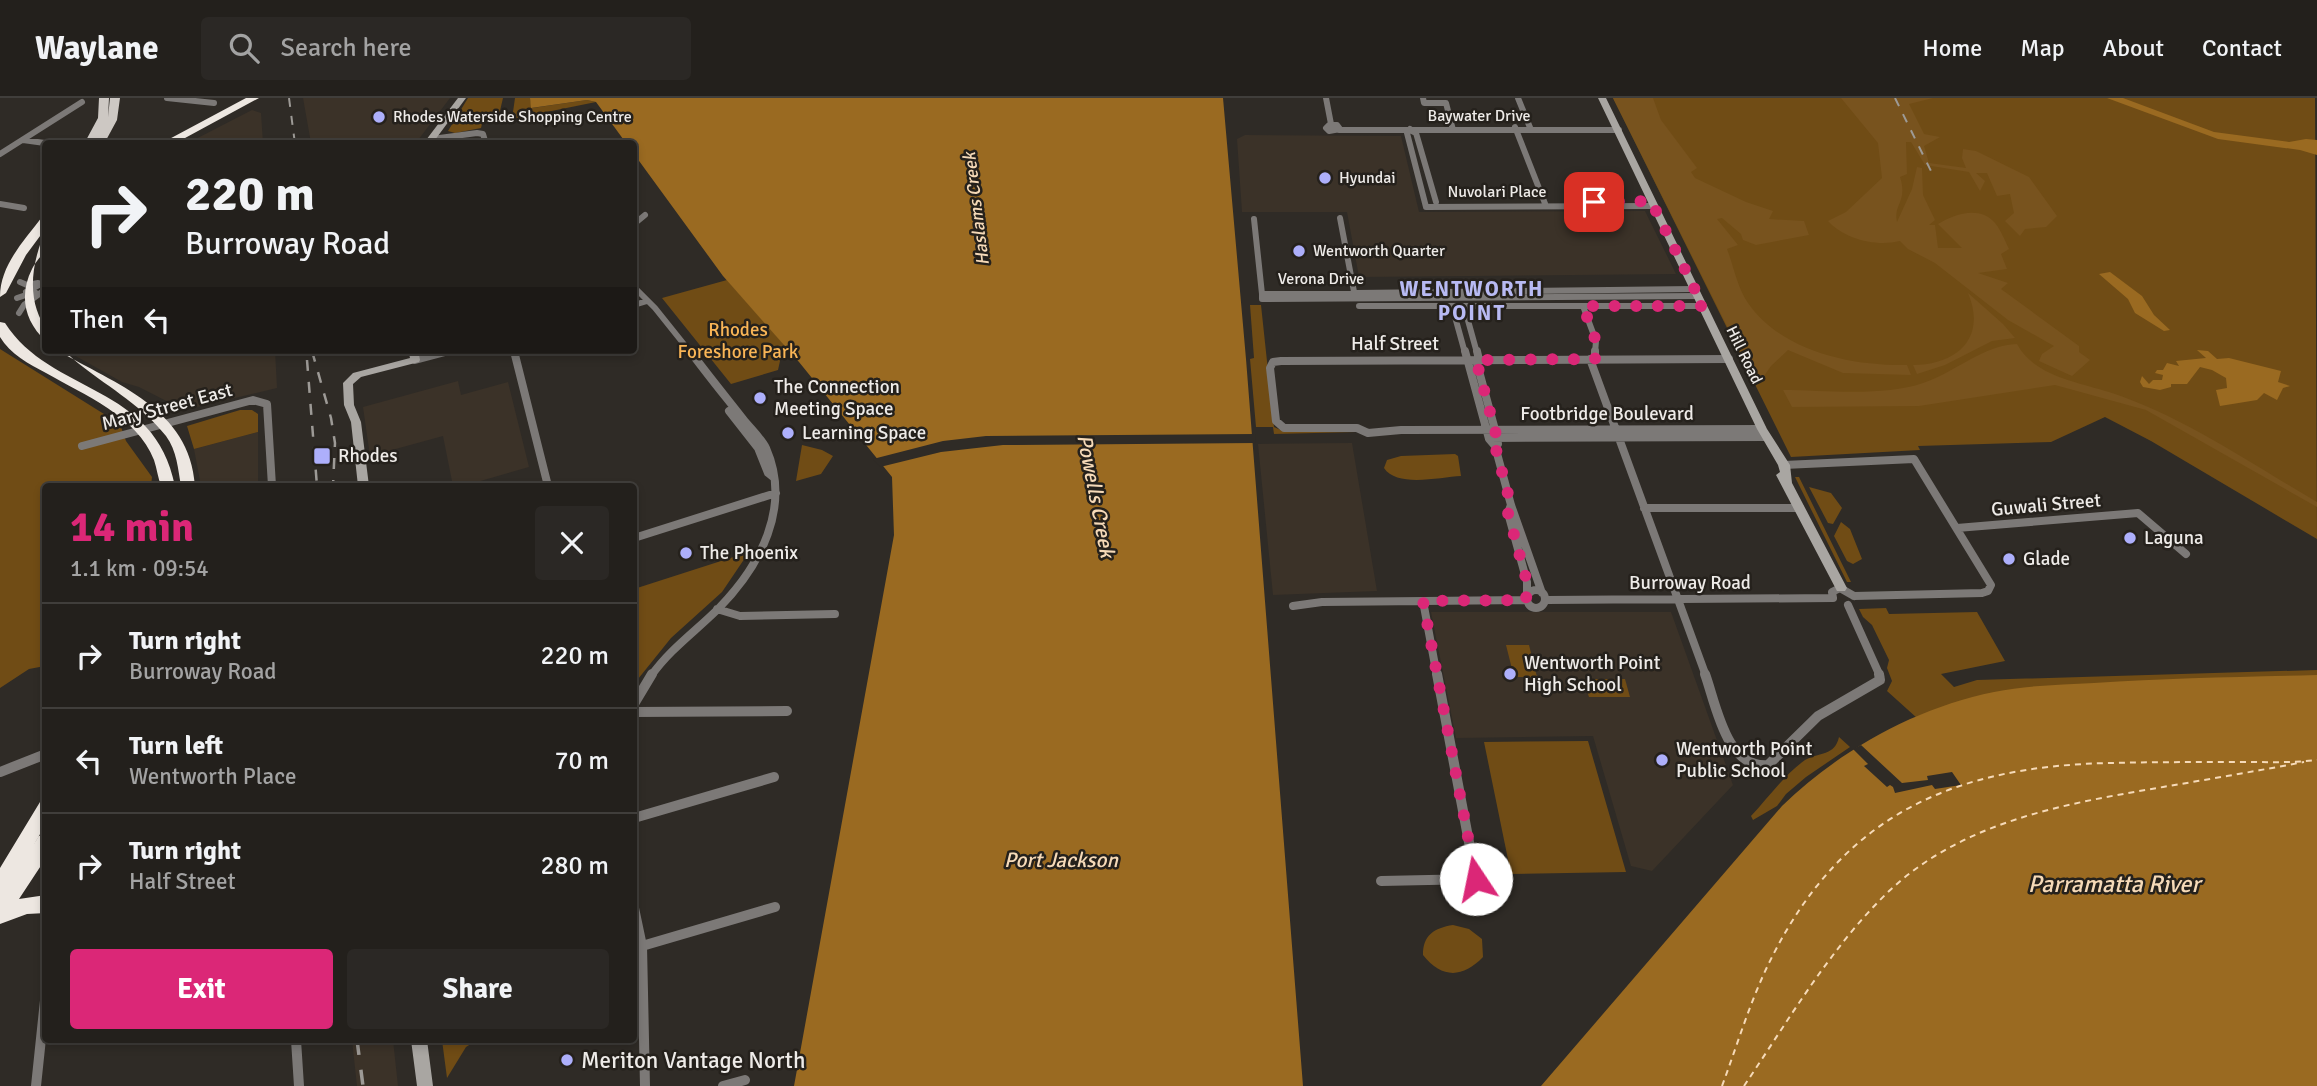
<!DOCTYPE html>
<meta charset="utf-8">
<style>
:root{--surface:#23201c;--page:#2b2825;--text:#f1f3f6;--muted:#a3a3a3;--line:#403e3b;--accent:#db2777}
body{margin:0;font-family:Signika,sans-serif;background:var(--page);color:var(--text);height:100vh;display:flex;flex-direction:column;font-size:26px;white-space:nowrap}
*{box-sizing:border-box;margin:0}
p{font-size:23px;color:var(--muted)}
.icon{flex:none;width:38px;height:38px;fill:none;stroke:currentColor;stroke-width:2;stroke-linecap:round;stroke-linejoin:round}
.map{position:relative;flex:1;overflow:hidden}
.details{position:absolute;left:42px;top:385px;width:595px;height:560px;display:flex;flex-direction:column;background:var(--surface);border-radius:7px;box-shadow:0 4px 10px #0003,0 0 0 2px var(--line)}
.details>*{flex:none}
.guide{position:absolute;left:42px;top:42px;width:595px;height:214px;border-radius:7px;box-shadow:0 4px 10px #0003,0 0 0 2px var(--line);background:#23201c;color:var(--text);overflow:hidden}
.pin{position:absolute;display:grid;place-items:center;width:60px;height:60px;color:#fff;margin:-30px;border-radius:14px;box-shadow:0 4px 10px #0006}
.me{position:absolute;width:77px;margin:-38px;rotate:349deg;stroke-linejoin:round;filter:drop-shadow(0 0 5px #0008)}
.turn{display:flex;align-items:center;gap:24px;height:147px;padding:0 28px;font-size:32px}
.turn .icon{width:91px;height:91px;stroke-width:2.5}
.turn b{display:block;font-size:49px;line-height:60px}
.then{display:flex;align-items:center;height:66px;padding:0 28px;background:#0003;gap:14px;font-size:26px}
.round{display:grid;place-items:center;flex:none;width:74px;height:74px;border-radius:7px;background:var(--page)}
.summary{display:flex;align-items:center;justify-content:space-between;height:119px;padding:0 28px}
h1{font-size:42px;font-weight:700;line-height:52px;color:var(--accent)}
.action{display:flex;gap:14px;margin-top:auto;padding:14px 28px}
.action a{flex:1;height:80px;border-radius:7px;background:var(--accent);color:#fff;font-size:28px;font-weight:700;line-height:80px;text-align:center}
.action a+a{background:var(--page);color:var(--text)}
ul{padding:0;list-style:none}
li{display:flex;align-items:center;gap:21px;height:105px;padding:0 28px;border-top:2px solid var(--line)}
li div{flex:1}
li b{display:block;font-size:26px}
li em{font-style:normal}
header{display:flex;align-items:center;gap:42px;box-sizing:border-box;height:98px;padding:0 35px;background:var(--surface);border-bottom:2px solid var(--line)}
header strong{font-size:33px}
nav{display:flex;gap:38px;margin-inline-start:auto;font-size:24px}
.search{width:490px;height:63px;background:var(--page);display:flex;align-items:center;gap:18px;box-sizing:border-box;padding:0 24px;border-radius:7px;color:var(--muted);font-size:26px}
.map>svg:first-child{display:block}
</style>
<header>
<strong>Waylane</strong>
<div class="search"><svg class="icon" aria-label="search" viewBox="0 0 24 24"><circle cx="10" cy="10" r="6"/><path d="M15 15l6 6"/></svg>Search here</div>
<nav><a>Home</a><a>Map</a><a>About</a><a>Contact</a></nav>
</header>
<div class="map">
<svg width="2317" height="988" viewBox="0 0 2317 988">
<rect width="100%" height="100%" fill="#2f2b26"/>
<path fill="#3b3228" d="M303 0H450L415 46 311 45Z
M252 12 261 15 263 45H188Z
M1245 37 1401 38 1419 114 1645 113 1676 176 1359 179 1347 114H1242L1237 41Z
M65 252H275L277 290 184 312 139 289 122 284Z
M458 283 461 297 508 284 529 369 463 388H453L443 338 370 358 363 309Z
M258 334V388H201L194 351Z
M1352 345 1377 493 1273 497 1258 346Z
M1431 514H1671L1733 687 1652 773 1631 768 1593 638 1456 640Z
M352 942H393L398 988H357Z"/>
<path fill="#704c15" d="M468 0H503L499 17 502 22 482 26 481 30 455 35 448 33Z
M515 0H530L532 10 587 2 596 4 512 21Z
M1613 0H2315L2317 441 2151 343 2105 319 2051 344 1918 348 1920 352 1791 359Z
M727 182 788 251 782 254 778 272 731 286 662 200Z
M1250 207H1261L1274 329 1285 334H1356L1274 336 1273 329H1256L1250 261 1254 260Z
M0 251 120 326 126 343 152 379 151 388H46L45 568 29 571 0 590Z
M240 312H252L258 316V334L194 351 187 328Z
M802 347 822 352 833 358 821 376 796 383Z
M1455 356 1458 358 1461 378C1440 379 1397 390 1384 370L1387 362 1401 358Z
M1795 379H1799L1851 484H1847Z
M1809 389 1831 395 1842 410 1833 426 1828 425Z
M1841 424 1850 431 1862 461 1853 466 1847 463 1834 438Z
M749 454 722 494 671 540 634 586V491Z
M1886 510 1889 516 1977 514 2005 563 1941 576 1954 589 1977 582 2317 572V578L1955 605 1917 620 1887 593 1892 583 1887 570 1889 562 1872 527 1863 519 1859 511Z
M1506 547H1529L1537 579H1514Z
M1583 581H1625L1630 599H1589Z
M1839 639 1850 649 1806 679 1786 696 1777 708 1753 722 1751 718C1768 700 1785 676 1805 662 1819 654 1835 658 1839 639Z
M1588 643 1626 774 1511 776 1484 644Z
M1453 827 1469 831 1482 841 1483 859C1463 880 1442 881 1423 857 1423 837 1434 830 1453 827Z
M442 942H477L466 949 447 980Z"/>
<path fill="#78531e" d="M1613 0H1653L1661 22 1697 70 1691 74 1695 80 1746 104 1773 113 1769 121 1804 123 1809 137 1756 147 1743 142 1741 136 1722 120 1717 121 1738 147 1727 151C1734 169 1737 189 1748 205 1782 254 1852 268 1907 267L1911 277 1843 275 1788 252 1771 268 1757 288Z
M1841 0H1933L1909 6 1924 36 1940 39 1924 48 1929 65 1966 70 1962 60 1963 51 1976 53 2029 79 2057 118 2046 129 2025 131 2020 138 2005 123 2014 115 2010 96 1997 98 1987 75H1976L1985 83 1980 93 1969 74 1925 67 1911 44H1906L1907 76 1900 79C1908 104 1893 106 1897 124L1912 91 1917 69 1922 70 1923 97 1935 122 1929 127H1935L1938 150H1962L1938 126C1954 116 1980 107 1995 125 2001 132 2005 143 2009 151L2001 156 2007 171 1978 175 2008 185 2001 191 2079 248V254L2090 262 2072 278 2039 263 2042 256 2054 248 2008 222 1935 165 1908 151 1900 143C1876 149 1844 141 1828 123L1846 114 1882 80 1878 45Z
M1968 195 2003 226 2015 240 1992 243 1945 267 1917 276 1913 267C1957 267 1987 240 1968 195Z
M2017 246C2034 278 2078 284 2109 294 2183 318 2250 365 2317 404V409L2146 312 2055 287 1919 308 1792 309 1783 292C1825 292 1883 299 1923 285 1956 274 1983 247 2017 246Z"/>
<path fill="#9a6a21" d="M530 0H1223L1246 261 1303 988H794L894 437 892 379 799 264 723 178 634 56V46L626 45 596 4 587 2 531 10Z
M2107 0H2123L2214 34 2289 44 2306 41 2317 42V57L2300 52 2218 41Z
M2110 174 2142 198 2154 217 2170 232 2164 233 2135 215 2128 201 2099 176Z
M2197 252 2208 253 2217 261 2229 260 2281 273 2278 284 2290 288 2283 290 2277 302 2264 295 2257 302 2220 308 2216 292 2227 290 2226 280 2212 272 2200 269 2187 286H2171V289L2160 292 2143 289 2140 284 2142 278 2149 286 2153 282H2162L2163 277 2155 275 2157 272H2163L2167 265 2179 268 2176 263 2206 260Z
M2317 577V988H1541L1782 708C1840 652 1915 610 1994 594 2027 587 2061 587 2094 585 2169 580 2243 579 2317 577Z"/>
<path fill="#2f2b26" d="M1255 336 1256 345 1003 347 941 354 880 369 873 361 943 343 986 338Z
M1861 647 1902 685 1928 682 1927 678 1952 674 1961 687 1935 691 1932 687 1895 695 1893 689 1890 687 1887 689 1864 668 1868 666 1853 651Z"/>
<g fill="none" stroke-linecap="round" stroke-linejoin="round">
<path stroke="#f6dab8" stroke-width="2" stroke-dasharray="6 5" stroke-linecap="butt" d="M1722 988C1738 945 1751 900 1772 859 1844 716 1955 668 2110 665 2154 664 2198 664 2243 664 2268 664 2292 665 2317 662
M1744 988C1788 923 1829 852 1886 796 1961 723 2064 706 2163 689 2210 681 2257 673 2304 664"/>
<path stroke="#7c7977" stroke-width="6" d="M167 0 214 5
M1326 0 1331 26
M1423 0 1424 5H1446L1453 32
M1518 0 1531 32
M1329 27H1337L1340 31 1329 33 1326 30Z
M1515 29 1546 108
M1410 31 1407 35 1426 109
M1339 32H1619
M1410 32 1416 35 1436 104
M432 41 477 35 483 36 486 46
M23 42 52 46
M0 56 82 4
M0 106 24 110
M1426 109 1653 108
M1340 120 1355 199
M1254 121 1262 196
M634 126 645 117
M20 184 27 187 38 185
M634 189 655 210 691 255
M1694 191 1262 196V201L1698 198
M26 194 46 183
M17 200 35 194
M634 207 647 203
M1359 208H1703
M1452 208 1465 255
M1464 208 1477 255
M1583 208 1596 243 1595 255
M19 215 24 207 46 191
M514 252 515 255
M442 255 454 252"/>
<path stroke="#7c7977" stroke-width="8" d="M514 253 548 388
M1465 253 1489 341 1495 348 1498 346 1497 339 1476 262
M1477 253 1479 262
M1590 261 1706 578
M1595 261V253
M1729 261 1281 263 1273 264 1270 270 1276 323 1284 330H1357L1368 335 1401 332 1762 331
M415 262 449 253
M729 313 758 350 768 375 773 379
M1489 340 1766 339
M82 348 253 302 267 306 272 388
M1495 348 1511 407 1542 495
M1784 367 1914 361 1991 487 1988 493 1982 495 1854 498
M1511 407 1508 415 1527 484V495
M1644 410H1800
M1957 430 2138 415 2186 456
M634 440 776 395
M1527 501a9 9 0 1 1 18 0a9 9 0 1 1-18 0Z
M1833 500 1832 494 1840 490 1854 498
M1547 502 1833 500
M1423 503 1437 578
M1848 507 1880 578
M1293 508 1322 504 1526 502
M717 511 740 518 835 516
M651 578C670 551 696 533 719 510 760 468 792 409 766 350 761 340 750 330 743 321 725 298 707 276 690 253"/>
<path stroke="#7c7977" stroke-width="10" d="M1705 576C1716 606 1726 671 1768 667L1818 618 1880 582 1879 576
M634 606 652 576
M634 614 787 613
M0 674 46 656
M634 720 774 679
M1381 783 1476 781 1437 576
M634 810 642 848 645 988
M642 848 775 809
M296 942 299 988
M36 988 46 893
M723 988 745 982"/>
<path fill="#a9a6a2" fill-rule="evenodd" d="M458 0H466L432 46H423Z
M1598 0H1606L1767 331 1790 367 1792 385 1847 490 1845 493H1837L1776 377 1780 374 1778 367 1757 331Z
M408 252H418L420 262 419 264 361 279 353 286 354 307 361 324 369 388H358L351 324 344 307 343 285 353 275 410 260Z
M411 942H427L433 988H417Z"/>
<path fill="#cdc8c3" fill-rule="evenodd" d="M99 0H109L108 19 110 0H120L117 22 104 46H94L108 20 94 46H84L98 20Z"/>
<path fill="#ede7e1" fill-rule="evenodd" d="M246 0H259L174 46H160Z
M46 118V130L26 157 6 195 0 199C0 167 24 143 42 119Z
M42 141H46C46 156 39 158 32 171 19 197 24 223 46 243V252H57C116 287 190 310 195 388H181C178 371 177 353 166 338 114 271 0 255 42 141Z
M0 224 5 225C51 297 155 285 175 388H161C158 380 157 371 154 362 137 318 84 297 46 275 29 266 10 256 0 239Z
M46 701V726L33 748 39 738 46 736V760L19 801 46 797V815L27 816 0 826V770L40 704Z"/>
<path stroke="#9d9a96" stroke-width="2" stroke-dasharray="9 9" stroke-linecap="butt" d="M289 0 295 46
M1895 0 1931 73
M312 252 313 255"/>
<path stroke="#9d9a96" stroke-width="2.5" stroke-dasharray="11 11" stroke-linecap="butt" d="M312 253 331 320 335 345 333 388
M307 262 317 388"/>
<path stroke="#9d9a96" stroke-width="3.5" stroke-dasharray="15 15" stroke-linecap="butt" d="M357 942 363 988"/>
</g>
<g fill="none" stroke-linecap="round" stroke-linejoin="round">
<path stroke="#db2777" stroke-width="12" stroke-dasharray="0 21.6" d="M1476 781 1423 503 1526 502 1527 484 1508 415 1511 407 1495 348 1499 345 1497 340 1476 262 1595 261 1596 243 1583 208H1703L1651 103 1594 104"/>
</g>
<g fill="#adaffb" stroke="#25211c" stroke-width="2.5">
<circle cx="379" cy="19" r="7"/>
<circle cx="1325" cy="80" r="7"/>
<circle cx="1299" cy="153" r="7"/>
<circle cx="760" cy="300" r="7"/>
<circle cx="788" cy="335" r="7"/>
<rect x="313" y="349" width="18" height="18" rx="3.5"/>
<circle cx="2130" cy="440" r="7"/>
<circle cx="686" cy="455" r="7"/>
<circle cx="2009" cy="461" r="7"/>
<circle cx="1510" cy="576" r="7"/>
<circle cx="1662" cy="662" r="7"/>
<circle cx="567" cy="962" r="7"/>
</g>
<g text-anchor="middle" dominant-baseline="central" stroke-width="5" stroke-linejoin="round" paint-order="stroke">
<g font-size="16" fill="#eeebe8" stroke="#25211c">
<text x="1479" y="18">Baywater Drive</text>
<text x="1497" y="94">Nuvolari Place</text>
<text x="1321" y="181">Verona Drive</text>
<text transform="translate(1744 257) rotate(64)">Hill Road</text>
</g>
<g font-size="16" fill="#eeebe8" stroke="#25211c" text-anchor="start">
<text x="393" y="19">Rhodes Waterside Shopping Centre</text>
<text x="1339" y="80">Hyundai</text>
<text x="1313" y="153">Wentworth Quarter</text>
</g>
<g font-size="18" font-style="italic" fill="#f6dab8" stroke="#25211c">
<text transform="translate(976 111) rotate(-97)">Haslams Creek</text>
</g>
<g font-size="19" fill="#f9b556" stroke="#25211c">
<text x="738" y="232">Rhodes<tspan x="738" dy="22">Foreshore Park</tspan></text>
</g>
<g font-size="19" fill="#eeebe8" stroke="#25211c">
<text x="1395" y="246">Half Street</text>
<text transform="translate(167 309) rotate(-15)">Mary Street East</text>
<text x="1607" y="316">Footbridge Boulevard</text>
<text transform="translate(2046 407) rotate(-5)">Guwali Street</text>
<text x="1690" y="485">Burroway Road</text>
</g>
<g font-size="19" fill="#eeebe8" stroke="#25211c" text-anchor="start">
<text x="774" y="289">The Connection<tspan x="774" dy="22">Meeting Space</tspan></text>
<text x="802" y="335">Learning Space</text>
<text x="338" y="358">Rhodes</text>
<text x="2144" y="440">Laguna</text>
<text x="700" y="455">The Phoenix</text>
<text x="2023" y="461">Glade</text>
<text x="1524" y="565">Wentworth Point<tspan x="1524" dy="22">High School</tspan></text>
<text x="1676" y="651">Wentworth Point<tspan x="1676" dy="22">Public School</tspan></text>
</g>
<g font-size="21" font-weight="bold" letter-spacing="2" fill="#b8baf3" stroke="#25211c">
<text x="1472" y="191">WENTWORTH<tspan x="1472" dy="24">POINT</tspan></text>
</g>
<g font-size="21" font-style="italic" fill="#f6dab8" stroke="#25211c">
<text transform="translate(1096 398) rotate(79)">Powells Creek</text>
<text x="1061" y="762">Port Jackson</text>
</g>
<g font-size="23" fill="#eeebe8" stroke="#25211c" text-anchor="start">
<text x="581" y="962">Meriton Vantage North</text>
</g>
<g font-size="24" font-style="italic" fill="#f6dab8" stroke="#25211c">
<text x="2114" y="786">Parramatta River</text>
</g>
</g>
</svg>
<div class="pin" style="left:1594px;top:104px;background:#d93025"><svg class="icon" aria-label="arrive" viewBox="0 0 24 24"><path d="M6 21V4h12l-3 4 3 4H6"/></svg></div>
<svg class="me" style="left:1476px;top:781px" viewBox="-20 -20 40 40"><circle r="19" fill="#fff"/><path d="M0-13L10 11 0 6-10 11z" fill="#db2777"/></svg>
<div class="guide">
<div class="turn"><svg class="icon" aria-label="right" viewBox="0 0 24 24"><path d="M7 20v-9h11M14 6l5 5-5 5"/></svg><div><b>220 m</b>Burroway Road</div></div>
<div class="then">Then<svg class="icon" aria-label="left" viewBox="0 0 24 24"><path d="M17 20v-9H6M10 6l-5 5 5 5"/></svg></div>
</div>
<section class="details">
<div class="summary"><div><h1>14 min</h1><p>1.1 km · 09:54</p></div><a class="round"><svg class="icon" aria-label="close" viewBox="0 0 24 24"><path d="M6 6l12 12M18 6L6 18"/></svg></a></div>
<ul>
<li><svg class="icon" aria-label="right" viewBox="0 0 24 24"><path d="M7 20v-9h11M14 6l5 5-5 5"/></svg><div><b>Turn right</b><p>Burroway Road</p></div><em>220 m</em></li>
<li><svg class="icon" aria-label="left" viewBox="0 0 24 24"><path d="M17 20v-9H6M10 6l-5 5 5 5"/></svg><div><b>Turn left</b><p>Wentworth Place</p></div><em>70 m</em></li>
<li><svg class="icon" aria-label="right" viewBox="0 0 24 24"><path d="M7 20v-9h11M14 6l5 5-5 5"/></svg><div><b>Turn right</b><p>Half Street</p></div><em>280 m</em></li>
</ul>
<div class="action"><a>Exit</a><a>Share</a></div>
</section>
</div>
